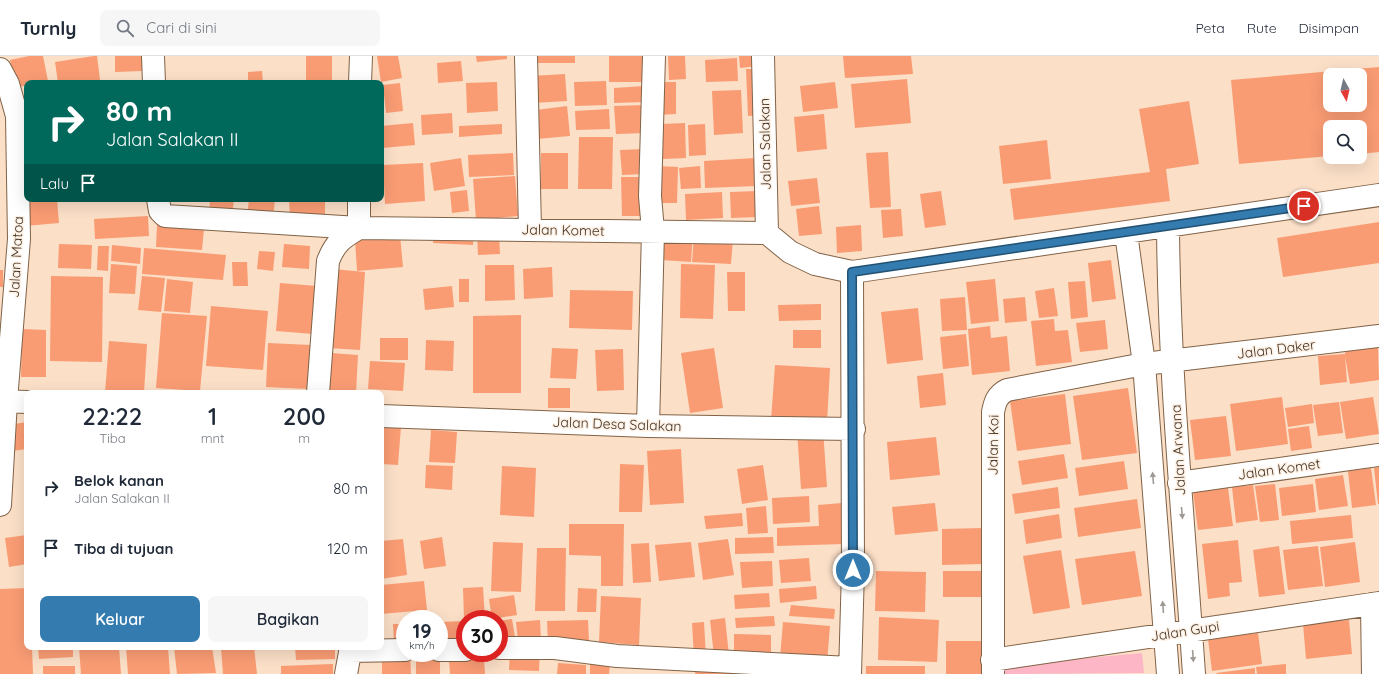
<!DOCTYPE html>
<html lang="id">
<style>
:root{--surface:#fff;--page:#f6f6f7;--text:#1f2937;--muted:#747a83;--line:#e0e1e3;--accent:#347cb0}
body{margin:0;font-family:Quicksand,sans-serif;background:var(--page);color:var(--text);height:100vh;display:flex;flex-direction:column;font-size:15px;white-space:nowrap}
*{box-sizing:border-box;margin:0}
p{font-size:13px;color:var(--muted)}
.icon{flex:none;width:22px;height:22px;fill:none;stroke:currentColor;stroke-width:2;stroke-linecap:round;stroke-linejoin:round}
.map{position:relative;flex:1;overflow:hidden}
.side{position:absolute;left:24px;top:334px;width:360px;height:260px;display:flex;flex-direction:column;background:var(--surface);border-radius:8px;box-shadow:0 4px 16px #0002}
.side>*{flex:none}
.banner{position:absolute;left:24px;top:24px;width:360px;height:122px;border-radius:8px;box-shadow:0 4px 16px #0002;background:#00695c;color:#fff;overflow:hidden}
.needle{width:26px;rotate:172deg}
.controls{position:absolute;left:1323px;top:12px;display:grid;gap:8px}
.controls a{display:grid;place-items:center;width:44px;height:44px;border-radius:8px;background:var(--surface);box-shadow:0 4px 16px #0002;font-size:20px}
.speed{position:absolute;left:396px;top:554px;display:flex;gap:8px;font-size:20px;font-weight:700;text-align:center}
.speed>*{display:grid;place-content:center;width:52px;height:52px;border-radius:50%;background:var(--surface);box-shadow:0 4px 16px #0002;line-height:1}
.speed small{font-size:10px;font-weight:400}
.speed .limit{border:6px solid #d22;background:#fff;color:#111}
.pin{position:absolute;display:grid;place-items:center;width:34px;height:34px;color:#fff;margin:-17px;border:2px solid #fff;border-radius:50%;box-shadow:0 1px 4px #0007}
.me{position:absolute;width:44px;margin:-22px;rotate:0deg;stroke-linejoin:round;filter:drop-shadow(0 0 3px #0008)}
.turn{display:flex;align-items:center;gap:14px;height:84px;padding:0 16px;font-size:18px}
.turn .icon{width:52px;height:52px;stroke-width:2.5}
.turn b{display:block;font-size:28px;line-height:34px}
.then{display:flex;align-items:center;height:38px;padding:0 16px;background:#0003;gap:8px;font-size:15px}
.eta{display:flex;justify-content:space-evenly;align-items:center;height:68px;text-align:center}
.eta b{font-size:24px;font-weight:600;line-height:28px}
.button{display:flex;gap:8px;margin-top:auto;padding:8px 16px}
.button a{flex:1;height:46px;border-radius:8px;background:var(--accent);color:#fff;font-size:16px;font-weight:600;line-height:46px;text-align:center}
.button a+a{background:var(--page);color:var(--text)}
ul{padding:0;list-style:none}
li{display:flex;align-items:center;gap:12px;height:60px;padding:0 16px}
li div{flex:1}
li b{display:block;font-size:15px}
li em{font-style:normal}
header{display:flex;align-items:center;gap:24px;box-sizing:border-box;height:56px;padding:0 20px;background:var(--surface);border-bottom:1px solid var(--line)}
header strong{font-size:19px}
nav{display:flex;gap:22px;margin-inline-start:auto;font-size:14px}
.search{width:280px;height:36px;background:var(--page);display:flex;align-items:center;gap:10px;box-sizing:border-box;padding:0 14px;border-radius:8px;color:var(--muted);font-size:15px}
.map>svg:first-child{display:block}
</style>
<header>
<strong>Turnly</strong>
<div class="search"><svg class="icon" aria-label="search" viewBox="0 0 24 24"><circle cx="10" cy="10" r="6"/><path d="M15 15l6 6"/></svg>Cari di sini</div>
<nav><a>Peta</a><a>Rute</a><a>Disimpan</a></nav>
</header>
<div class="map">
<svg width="1379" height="618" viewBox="0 0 1379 618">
<rect width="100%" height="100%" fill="#fbdfc7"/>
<path fill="#fdb6c6" d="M1142 597 1144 617 1000 618V610Z"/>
<path fill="#f99c74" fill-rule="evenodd" d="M29 0H43L48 25 27 27V29L16 32 10 4Z
M94 0H97L100 24 80 27H58L55 6Z
M115 0H142V15L115 16Z
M306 0H332V27H306Z
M377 0H398L402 22 381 26Z
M476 0H507V3L477 6Z
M538 0H575V7H538Z
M609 0H647V26H609Z
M668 0H685L686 23 669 24Z
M739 0H757L758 10 740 12Z
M843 0H911L913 18 845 22Z
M737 2 738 25 706 26 705 4Z
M461 5 463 25 438 27 437 7Z
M1379 11V96L1360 98V71H1330V100L1239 108 1231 24ZM1330 19H1360V49H1330Z
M746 13H761L762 59 748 60Z
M262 15 263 27H248V16Z
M565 18 567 45 533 47 531 20Z
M907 23 911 67 855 72 851 28Z
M214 24 231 26 230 27H214Z
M606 25 607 49 575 50 574 26Z
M497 26 498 55 467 57 466 27Z
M657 26H676V58L657 59Z
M835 26 838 52 803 56 800 30Z
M400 27 403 55 386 57 383 29Z
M644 30 645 46 614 47V32Z
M741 34 743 77 714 79 712 35Z
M1189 45 1199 108 1166 113 1170 145 1014 164 1010 133 1150 116 1139 53Z
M645 49 646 77 616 78 614 50Z
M567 50 570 80 537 83 536 54Z
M609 53 610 73 576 74 575 55Z
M452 57 453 77 422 79 421 59Z
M824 58 827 93 797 96 794 61Z
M413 67 415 89 383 92 381 70Z
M685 67 686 102 663 103 662 68Z
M502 68V78L459 81V70Z
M705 68 706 99 689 100 688 69Z
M579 81H613L612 133H578Z
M1047 84 1051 123 1003 128 999 90Z
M645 93 646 118 622 119 620 94Z
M888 96 891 151 870 152 866 97Z
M513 97 514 119 469 121 468 99Z
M541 97H568V133H541Z
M461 102 465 130 434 135 430 107Z
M755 102 757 130 705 132 704 105Z
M423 107 425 145 385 148 383 109Z
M656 110 678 111 677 147H654Z
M700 110 701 132 681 133 679 112Z
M515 120 518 160 476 164 473 123Z
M621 121H646V160H622Z
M817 122 820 147 791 150 788 125Z
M467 134 469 155 452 157 450 136Z
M758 135 759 161 731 162 730 136Z
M941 135 946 169 925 172 920 138Z
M722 136 723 162 686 164 685 138Z
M27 143H57L59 167 25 170Z
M210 143H234L232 162 209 160Z
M249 143H275L273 163 247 160Z
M289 143H325V165H290Z
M819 150 822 178 799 180 796 153Z
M901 153 903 180 883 182 881 154Z
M148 160 149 180 95 183 94 163Z
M1379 166V207L1283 221 1277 182Z
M157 169 204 173 202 194 156 191Z
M861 169 862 195 837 197 836 171Z
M434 175 474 176 473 189 433 187Z
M662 176 693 177 691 206 661 204Z
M499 177 500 198 478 199 477 178Z
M400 179 403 211 357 215 355 183Z
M694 180 733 182 731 208 692 206Z
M59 188 92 189 91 213 58 212Z
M284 188 310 190 309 213 282 211Z
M112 189 141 192 140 208 111 205Z
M98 190H109L108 215 97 214Z
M144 192 226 199 223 224 142 218Z
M259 195 275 196 273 215 257 213Z
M1111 204 1116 243 1092 246 1088 207Z
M232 206H247L248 230H233Z
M111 208 137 210 135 238 109 237Z
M681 208 715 209 713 263 680 262Z
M485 209H514L515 244 485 245Z
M552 211 553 241 524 243 523 213Z
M333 213 365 216 360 294 328 292Z
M0 214H3V231H0Z
M727 216H745V255H728Z
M51 220 103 221 102 306 50 305Z
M142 220 165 222 161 256 138 254Z
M167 223 193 226 190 257 164 255Z
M459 223H469V246H459Z
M995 223 999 265 971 268 966 226Z
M1085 225 1088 261 1071 263 1068 226Z
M280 227 317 230 313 278 276 275Z
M452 230 454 251 425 254 423 233Z
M1054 232 1058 260 1039 262 1035 235Z
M570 234 633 235 632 274 569 272Z
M965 241 967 274 942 275 940 243Z
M1025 241 1027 265 1005 267 1003 243Z
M821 248V264L779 265 778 249Z
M211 250 268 255 263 314 206 310Z
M918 252 923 304 887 308 881 256Z
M162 257 207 260 200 335 156 332Z
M521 259V337H473V260Z
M1054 263 1055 275 1068 274 1072 306 1036 310 1031 265Z
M1105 264 1108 293 1080 296 1076 267Z
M990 270 991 282 1007 280 1010 315 972 319 968 273Z
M22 273 46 274V321H21Z
M793 274H821V292H793Z
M966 278 969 310 943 313 940 281Z
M380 282H408V304H380Z
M426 284 454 285 453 315 425 314Z
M109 285 147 288 144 337H105Z
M268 287 311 289 309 333 266 331Z
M1378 289 1379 324 1350 328 1345 300 1347 326 1320 329 1318 300 1345 298 1346 293Z
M552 292 578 293 576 323 550 322Z
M714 292 723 352 690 357 681 297Z
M623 293 624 334 597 335 595 294Z
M331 297 358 299 356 337H328Z
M370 305 405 307 403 335 368 333Z
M775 309 830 312 827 367 771 364Z
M943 317 946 349 920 352 917 320Z
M548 332H570V352H548Z
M1128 332 1137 397 1082 404 1073 340Z
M1065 338 1071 388 1017 395 1010 345Z
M1282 341 1288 388 1236 395 1230 348Z
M1373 341 1379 378 1346 383 1340 346Z
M1339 346 1343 377 1318 380 1313 349Z
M1312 348 1314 367 1288 371 1285 352Z
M1226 360 1231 400 1195 404 1190 364Z
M27 366V393L12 395 8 369Z
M382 370 401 371 398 409 381 408Z
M1309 370 1312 392 1291 395 1288 373Z
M823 373 827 431 801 433 797 375Z
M431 374 457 376 455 407 429 406Z
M936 381 940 419 890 424 887 386Z
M681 393 684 447 650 449 647 395Z
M1064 398 1068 422 1022 429 1018 405Z
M27 400V415H26L24 401Z
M1124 405 1128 433 1079 440 1075 412Z
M620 408 644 409 642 456H619Z
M426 409 453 410 452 434 425 432Z
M763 409 768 444 742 448 737 413Z
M502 410 536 412 534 461 500 459Z
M1379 411V448H1378L1374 412Z
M1371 412 1376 449 1352 452 1348 415Z
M1343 419 1348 450 1319 454 1315 423Z
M1275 428 1279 464 1260 466 1255 430Z
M1313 428 1316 456 1282 460 1279 432Z
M1253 429 1258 464 1236 467 1232 431Z
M1058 431 1060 452 1015 458 1012 438Z
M1228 432 1233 470 1198 474 1193 436Z
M809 440 810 466 773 468 772 442Z
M1137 443 1141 472 1078 481 1074 452Z
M842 447 844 488 777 490V472L819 470 818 449Z
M935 447 938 475 895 479 892 451Z
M766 450 768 477 748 478 746 452Z
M742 457 743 470 706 473 704 460Z
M1059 458 1062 482 1026 488 1023 464Z
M1351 459 1353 482 1292 488 1290 465Z
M569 468H624L623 530H601V500L569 499Z
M982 472 983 508 942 509V473Z
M27 479V508L9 511 5 482Z
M442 481 446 510 424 513 420 485Z
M773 481 774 497 735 498V482Z
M403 483 407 519 381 523V485Z
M728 483 734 519 703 524 698 487Z
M1238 484 1242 526 1229 527 1230 540 1208 543 1202 488Z
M493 486 523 487 521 536 491 535Z
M691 486 695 521 659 525 655 489Z
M1355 486 1360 526 1325 531 1320 491Z
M649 487 651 526 633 527 631 488Z
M1279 490 1285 538 1259 541 1253 494Z
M1318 490 1323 530 1288 534 1283 494Z
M537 492H566L565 555H535Z
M1061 494 1070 552 1033 558 1023 500Z
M1135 495 1142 540 1082 549 1075 503Z
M809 502 811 525 781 527 779 504Z
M772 505 773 530 742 532 740 506Z
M876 515 926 516 925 556 875 555Z
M943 515H982V541H943Z
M424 525 427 554 381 558V529Z
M816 530 817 543 780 547 779 533Z
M483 531 485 563H464L463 532Z
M27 532V591H32L33 618H0V533Z
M578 532 597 533 596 556H577Z
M769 537 770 551 735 553 734 539Z
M514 539 517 559 492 563 489 543Z
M601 540 641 542 639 589 599 586Z
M791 549 835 553 834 563 789 560Z
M774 560 775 570 736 572 735 562Z
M879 561 939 564 937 606 878 604Z
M725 562 729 599 714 600 710 564Z
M512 563 516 587 499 590V565Z
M540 564 541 584 518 585 516 566Z
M588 564 589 585 548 586 547 565Z
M1349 564 1352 598 1306 603 1303 568Z
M465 565V584L439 585V566Z
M704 566 706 601H694L692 567Z
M783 566 830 570 827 606 780 602Z
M393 568H405V586L394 587Z
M1258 577 1262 608 1212 615 1208 583Z
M734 578 771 579V602H734Z
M946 585H982V618H946Z
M38 591H73V601L39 603Z
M79 591H119L121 618H81Z
M126 591H168L170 618H128Z
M174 591H212L216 617 177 618Z
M231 591H254L257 618H223L221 592Z
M295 591H335V603L296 604Z
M510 593 540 594 539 615 509 614Z
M410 598 411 618H382V599Z
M416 603H440V618H416Z
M484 603 485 618H450L449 604Z
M590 606 610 608 609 618H590Z
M558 607 586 609V618H557Z
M333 608V618H281V610Z
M1286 608V618H1257L1256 611Z
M43 610H75V618H43Z
M866 610H925V618H866Z
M696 612 732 617V618H695Z
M1255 612V618H1217L1216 617Z"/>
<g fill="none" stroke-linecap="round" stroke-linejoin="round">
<defs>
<path id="street" d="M153 0 154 27
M526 0 530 173
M763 0 767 177
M0 13 8 28 17 60 19 183 6 345 0 449
M360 27 361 0
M158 143 160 155 165 160 359 172 767 177
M1168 170C1169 320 1184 469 1194 618
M359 172V143
M767 177 790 196 815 208 852 216 1379 139
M1126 177 1144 308 1168 618
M318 337 328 205C335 187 342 182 359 172
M0 345 27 346
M381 360 648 370 854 373
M648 370 653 175 650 140 654 0
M1179 427 1379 399
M1372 548 1373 618
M499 592H555L617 600 850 612
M439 594H465
M350 595 405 594
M992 604 1379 547
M346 618 351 591
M850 618 853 514 852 216
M993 618V356C995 346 997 339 1007 334L1144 308 1379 280"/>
</defs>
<use href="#street" stroke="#816347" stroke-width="24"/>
<use href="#street" stroke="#fff" stroke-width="22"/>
</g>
<defs><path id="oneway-solid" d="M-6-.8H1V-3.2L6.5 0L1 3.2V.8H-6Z"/></defs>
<g fill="#a09a94">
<use href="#oneway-solid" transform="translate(1153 422) rotate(-95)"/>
<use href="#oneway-solid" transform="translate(1182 457) rotate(85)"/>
<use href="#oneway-solid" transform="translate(1163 551) rotate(-94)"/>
<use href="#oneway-solid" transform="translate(1193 600) rotate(86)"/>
</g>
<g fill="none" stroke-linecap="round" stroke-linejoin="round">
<defs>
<path id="route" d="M853 514 852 216 1304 150"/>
</defs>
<use href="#route" stroke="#225172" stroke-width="10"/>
<use href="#route" stroke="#347cb0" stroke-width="7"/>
</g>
<g text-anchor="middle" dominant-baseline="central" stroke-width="3" stroke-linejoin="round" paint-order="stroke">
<g font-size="14" fill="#423529" stroke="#fef0e3">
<text transform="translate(765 88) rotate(-91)">Jalan Salakan</text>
<text transform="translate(563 174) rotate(1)">Jalan Komet</text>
<text transform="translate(16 201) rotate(-87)">Jalan Matoa</text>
<text transform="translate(1276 293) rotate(-7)">Jalan Daker</text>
<text transform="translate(617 368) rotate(2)">Jalan Desa Salakan</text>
<text transform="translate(993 389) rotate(-89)">Jalan Koi</text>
<text transform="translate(1178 394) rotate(-93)">Jalan Arwana</text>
<text transform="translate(1279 413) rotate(-8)">Jalan Komet</text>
<text transform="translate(1185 575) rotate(-9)">Jalan Gupi</text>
</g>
</g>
</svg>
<div class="controls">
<a><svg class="needle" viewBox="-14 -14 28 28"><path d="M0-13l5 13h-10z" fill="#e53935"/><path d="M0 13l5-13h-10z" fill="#747a83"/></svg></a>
<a><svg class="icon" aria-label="search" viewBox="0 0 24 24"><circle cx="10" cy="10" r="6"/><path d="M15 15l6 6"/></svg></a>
</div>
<div class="speed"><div>19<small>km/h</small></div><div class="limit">30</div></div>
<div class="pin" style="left:1304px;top:150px;background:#d93025"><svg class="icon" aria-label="arrive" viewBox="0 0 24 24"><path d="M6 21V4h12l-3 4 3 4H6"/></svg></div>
<svg class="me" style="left:853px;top:514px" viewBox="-20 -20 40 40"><circle r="17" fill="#347cb0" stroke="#fff" stroke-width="3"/><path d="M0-11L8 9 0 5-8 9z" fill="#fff"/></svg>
<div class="banner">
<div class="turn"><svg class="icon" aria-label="right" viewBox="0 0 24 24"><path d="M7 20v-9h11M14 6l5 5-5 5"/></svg><div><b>80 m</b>Jalan Salakan II</div></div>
<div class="then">Lalu<svg class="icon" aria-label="arrive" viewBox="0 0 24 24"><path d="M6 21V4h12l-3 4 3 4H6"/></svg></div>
</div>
<section class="side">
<div class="eta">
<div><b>22:22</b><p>Tiba</p></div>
<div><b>1</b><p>mnt</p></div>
<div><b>200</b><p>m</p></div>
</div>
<ul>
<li><svg class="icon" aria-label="right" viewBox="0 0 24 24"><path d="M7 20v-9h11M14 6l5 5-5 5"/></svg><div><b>Belok kanan</b><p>Jalan Salakan II</p></div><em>80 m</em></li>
<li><svg class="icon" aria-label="arrive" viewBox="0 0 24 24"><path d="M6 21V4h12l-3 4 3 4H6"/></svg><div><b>Tiba di tujuan</b></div><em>120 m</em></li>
</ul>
<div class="button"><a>Keluar</a><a>Bagikan</a></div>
</section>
</div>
